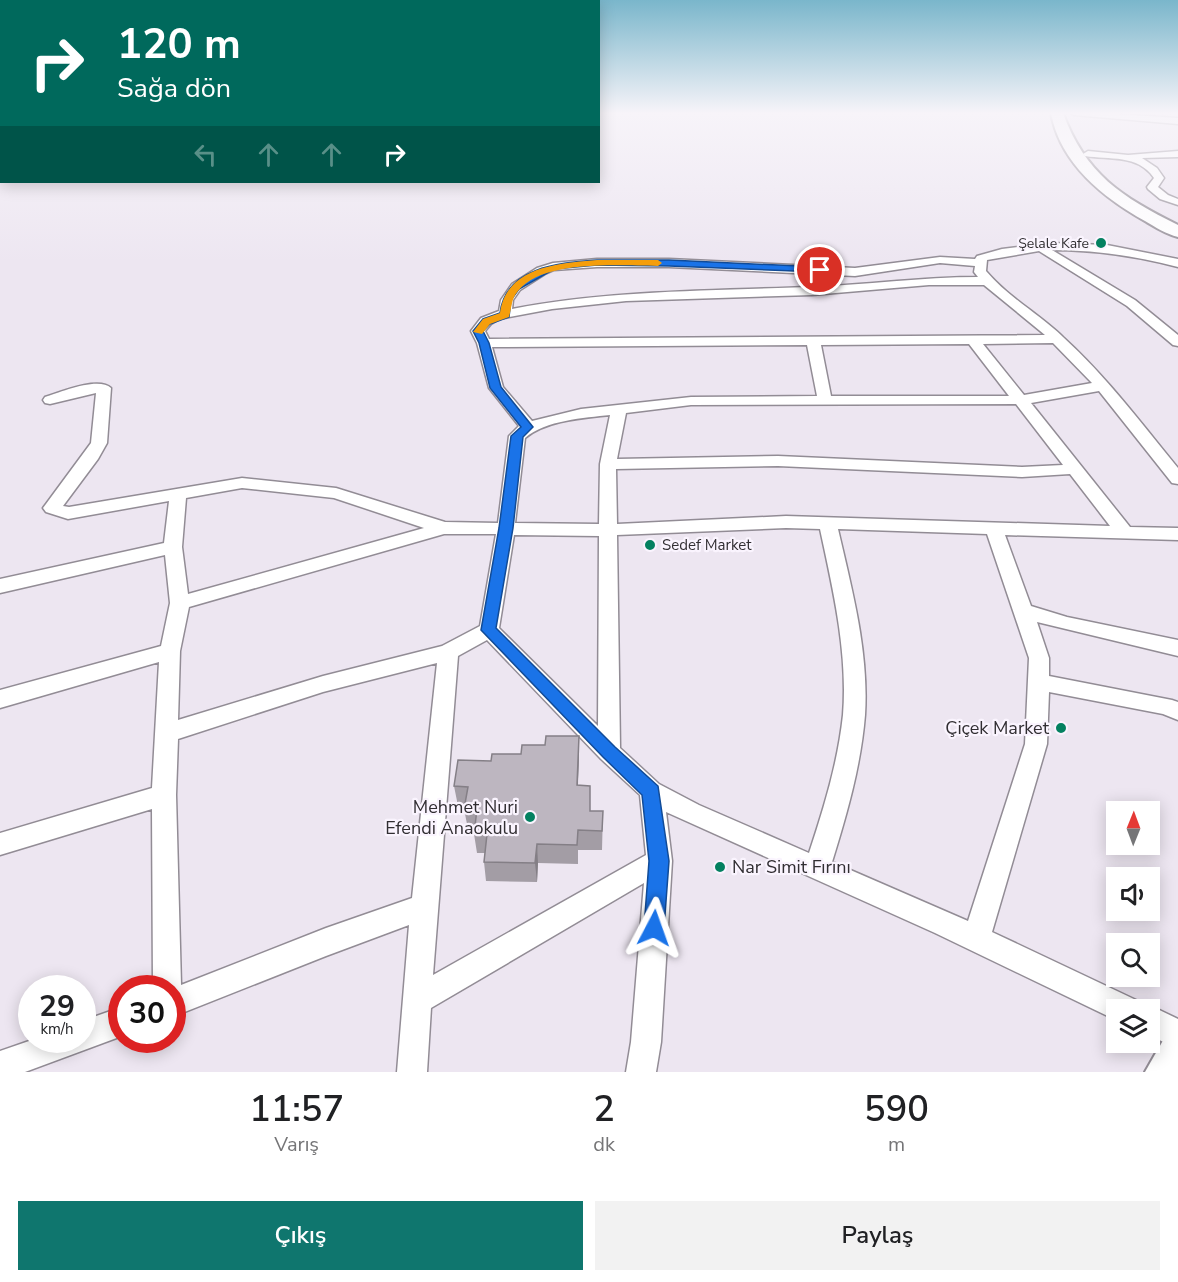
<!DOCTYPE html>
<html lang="tr">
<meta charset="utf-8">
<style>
:root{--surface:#fff;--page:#f2f2f2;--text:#202124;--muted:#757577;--accent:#0f766e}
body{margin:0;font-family:"Nunito Sans",sans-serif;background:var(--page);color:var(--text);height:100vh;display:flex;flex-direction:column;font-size:22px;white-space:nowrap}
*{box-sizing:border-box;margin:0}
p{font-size:20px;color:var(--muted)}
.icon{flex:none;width:33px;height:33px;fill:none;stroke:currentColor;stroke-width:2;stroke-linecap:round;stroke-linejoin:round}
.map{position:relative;height:1072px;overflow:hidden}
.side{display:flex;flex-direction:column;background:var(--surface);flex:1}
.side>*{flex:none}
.hud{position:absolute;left:0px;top:0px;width:600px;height:183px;box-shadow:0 3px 15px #0003;background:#00695c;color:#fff;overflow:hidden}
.needle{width:39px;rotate:1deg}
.tools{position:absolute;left:1106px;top:801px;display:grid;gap:12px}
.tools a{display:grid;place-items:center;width:54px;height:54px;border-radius:0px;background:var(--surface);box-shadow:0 3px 15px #0003;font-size:30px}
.speed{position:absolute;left:18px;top:975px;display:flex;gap:12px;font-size:30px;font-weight:700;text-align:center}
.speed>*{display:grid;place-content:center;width:78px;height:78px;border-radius:50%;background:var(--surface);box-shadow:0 3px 15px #0003;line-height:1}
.speed small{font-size:15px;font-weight:400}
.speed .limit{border:9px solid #d22;background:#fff;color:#111}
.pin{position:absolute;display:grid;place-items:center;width:51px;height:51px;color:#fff;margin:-26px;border:3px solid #fff;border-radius:50%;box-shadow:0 2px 6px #0007}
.me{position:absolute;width:66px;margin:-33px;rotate:4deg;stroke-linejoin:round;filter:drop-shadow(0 0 4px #0008)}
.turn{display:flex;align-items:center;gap:21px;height:126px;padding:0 18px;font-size:27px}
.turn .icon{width:78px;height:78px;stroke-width:2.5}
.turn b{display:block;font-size:42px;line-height:51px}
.lanes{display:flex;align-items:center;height:57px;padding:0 18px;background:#0003;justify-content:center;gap:30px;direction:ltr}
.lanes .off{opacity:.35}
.eta{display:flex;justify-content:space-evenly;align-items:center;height:102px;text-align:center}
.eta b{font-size:36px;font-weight:600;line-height:42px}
.cta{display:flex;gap:12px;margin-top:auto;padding:12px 18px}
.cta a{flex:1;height:69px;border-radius:0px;background:var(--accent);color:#fff;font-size:24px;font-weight:600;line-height:69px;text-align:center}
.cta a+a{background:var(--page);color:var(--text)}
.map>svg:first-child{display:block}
</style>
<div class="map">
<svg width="1178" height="1072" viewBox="0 0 1178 1072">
<rect width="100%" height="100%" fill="#ede6f1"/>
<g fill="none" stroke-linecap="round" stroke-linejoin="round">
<defs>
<path id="minor" d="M1070 113H1101L1178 118V124L1074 115Z
M1088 151 1128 155 1178 151V157L1142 158 1157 168 1164 178 1158 187 1168 195 1178 199V205L1160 199 1148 189 1147 187 1154 178C1138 154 1109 160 1085 156L1083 154Z
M1052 243 1107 245 1178 259V267C1136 256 1096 250 1052 250L1135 300 1178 335V346L1173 345 1127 306 1039 251 987 260 986 271C1008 297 1039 314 1063 337 1106 376 1141 423 1178 468V484L1172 483 1099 391 1031 403 1130 527 1178 528V540L1005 535 1031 606 1067 617 1178 640V656L1037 622 1049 658V676L1172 700 1178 702V720L1163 714 1049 692 1047 744 992 932 1136 1000 1140 1009 1149 1005 1178 1019V1049L1149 1035V1010H1116V1020L935 933 666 812 672 861 661 1042 656 1072H626L631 1042 644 883 431 1008 427 1072H397L409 925 326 956 172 1017V988H153L152 809 0 855V833L152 788 159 662 0 708V690L161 646 170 603 165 555 0 593V579L164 543 169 501 68 519 46 512 43 508 46 504 91 443 96 393 50 404 45 403 43 400 45 397C60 392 99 376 111 388L107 443 98 459 63 506 69 507 242 478 336 488 445 522 498 523 509 436 519 426 489 388 477 343 471 331 481 318 499 311 501 300 512 284 537 268 553 263 597 259H669L855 268 940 257 975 259 977 256 1002 249ZM940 263 975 266 974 272 978 277C921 277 866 285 809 287 710 291 610 290 512 309L513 300 520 290 545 274 554 270 597 267H669L855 276ZM929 285H984L1045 335 489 339 485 331 491 324 499 319 552 309 626 301 812 295ZM1053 343 1092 383 1024 395 983 344ZM969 344 1009 396H831L821 345ZM807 345 817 396 691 397 581 409 532 421 503 387 492 347ZM1016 404 1063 465 1022 467 778 456 617 459 626 413 691 405ZM610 415 600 464 599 524 515 523 525 438C546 420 584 418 610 415ZM778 466 1022 477 1070 474 1110 526 786 516 617 524 616 469ZM242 488 334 498 424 528 188 594 182 547 186 498ZM786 528 820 529C833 589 848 653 843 715 838 762 824 808 809 853L699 805 659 784 620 748 617 535ZM838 529 987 534 1029 658 1025 744 968 921 832 862C847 814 861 765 865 715 869 652 852 590 838 529ZM444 534H496L480 626 442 646 323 676 178 720 180 651 189 607ZM514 535 599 536 598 726 499 628ZM487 640 601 759 640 795 646 855 433 975 458 656ZM437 663 412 898 326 928 181 985 176 795 178 739 323 692Z
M122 1007V1036L25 1072H0V1051L32 1040H82V1021Z"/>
<path id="tertiary" d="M1178 1031V1072H1145L1165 1037Z"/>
<path id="primary" d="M1051 113H1063C1085 174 1122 197 1178 225V237C1166 234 1155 227 1145 221 1102 197 1060 163 1051 113Z"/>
</defs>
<use href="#minor" stroke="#928c95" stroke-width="3"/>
<use href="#tertiary" stroke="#928c95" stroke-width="4"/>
<use href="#primary" stroke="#928c95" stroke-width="4"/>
<use href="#minor" fill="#fff" fill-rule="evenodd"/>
<use href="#tertiary" fill="#fff" fill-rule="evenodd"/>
<use href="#primary" fill="#fff" fill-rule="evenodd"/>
</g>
<path fill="#a39da5" d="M579 736 578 785 590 811H603L602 850H578V864L538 863 537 882 486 881 484 862 485 853H477L474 834 475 829H468L464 809 465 806H458L454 786 491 761 521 754 545 745Z"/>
<path fill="#847f86" d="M579 736V756L577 805V785Z
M537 844 538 863 537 882 535 863Z"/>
<path fill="#bdb6c0" stroke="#847f86" stroke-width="1.5" d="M546 736H579L577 785 590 786V811H603L602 831 578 830 577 845 537 844 535 863 484 862 487 834H474L477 809H464L468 787 454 786 458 760 491 761 492 754H521L522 745H545Z"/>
<linearGradient id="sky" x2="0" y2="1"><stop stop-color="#7ab6cb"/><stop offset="0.43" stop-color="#f7f4f9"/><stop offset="1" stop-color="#f7f4f9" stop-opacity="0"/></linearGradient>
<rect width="1178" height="263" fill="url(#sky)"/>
<path fill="#1a73e8" stroke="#114b97" stroke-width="1.5" d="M597 260H669L820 267 825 270 820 272 669 266 597 265 554 269 519 289 511 300 509 317 490 324 483 331 489 343 501 387 533 427 523 437 513 528 496 628 615 747 658 786 669 861 664 928 661 936 654 939 647 936 644 928 649 861 642 795 603 757 481 630 499 528 511 436 521 427 490 388 479 343 473 331 483 319 500 313C506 266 561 263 597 260Z"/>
<path fill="#f59e0b" d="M597 260H658L662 263 658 266C619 266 544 259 518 291 511 299 512 307 509 317L490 324 482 334 473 332 483 319 500 313C506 266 561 263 597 260Z"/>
<g fill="#048160" stroke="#faf4fe" stroke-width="2">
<circle cx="1101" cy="243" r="6"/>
<circle cx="650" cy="545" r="6"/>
<circle cx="1061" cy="728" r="6"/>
<circle cx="530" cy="817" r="6"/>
<circle cx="720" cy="867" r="6"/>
</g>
<g text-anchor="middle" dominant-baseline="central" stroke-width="4.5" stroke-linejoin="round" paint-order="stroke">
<g font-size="14" fill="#312e32" stroke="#faf4fe" text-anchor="end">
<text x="1089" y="243">Şelale Kafe</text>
</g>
<g font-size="15" fill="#312e32" stroke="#faf4fe" text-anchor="start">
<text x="662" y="545">Sedef Market</text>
</g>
<g font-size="18" fill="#312e32" stroke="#faf4fe" text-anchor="end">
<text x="1049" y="728">Çiçek Market</text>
<text x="518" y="807">Mehmet Nuri<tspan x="518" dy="21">Efendi Anaokulu</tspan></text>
<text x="732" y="867" text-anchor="start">Nar Simit Fırını</text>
</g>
</g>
</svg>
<div class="tools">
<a><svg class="needle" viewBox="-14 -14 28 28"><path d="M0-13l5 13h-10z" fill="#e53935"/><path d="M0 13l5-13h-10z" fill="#757577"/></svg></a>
<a><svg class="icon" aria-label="sound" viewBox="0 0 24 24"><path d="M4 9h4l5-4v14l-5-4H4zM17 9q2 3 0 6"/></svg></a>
<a><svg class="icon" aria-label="search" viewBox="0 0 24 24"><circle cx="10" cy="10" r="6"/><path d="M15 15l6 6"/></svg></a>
<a><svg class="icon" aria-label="layers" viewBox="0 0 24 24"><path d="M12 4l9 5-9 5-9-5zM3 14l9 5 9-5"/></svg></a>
</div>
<div class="speed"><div>29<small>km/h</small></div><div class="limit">30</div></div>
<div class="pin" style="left:820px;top:270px;background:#d93025"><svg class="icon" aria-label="arrive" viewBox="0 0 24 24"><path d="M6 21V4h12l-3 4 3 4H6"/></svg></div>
<svg class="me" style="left:654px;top:928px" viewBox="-20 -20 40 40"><path d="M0-17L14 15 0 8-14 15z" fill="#1a73e8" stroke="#fff" stroke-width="4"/></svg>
<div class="hud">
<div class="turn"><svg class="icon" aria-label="right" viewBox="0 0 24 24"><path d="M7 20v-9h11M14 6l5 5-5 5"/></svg><div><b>120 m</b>Sağa dön</div></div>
<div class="lanes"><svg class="icon off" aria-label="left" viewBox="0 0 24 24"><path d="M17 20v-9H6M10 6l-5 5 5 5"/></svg><svg class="icon off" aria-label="ahead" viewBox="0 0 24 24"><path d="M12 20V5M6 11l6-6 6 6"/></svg><svg class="icon off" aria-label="ahead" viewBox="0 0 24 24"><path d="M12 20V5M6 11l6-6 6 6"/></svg><svg class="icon" aria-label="right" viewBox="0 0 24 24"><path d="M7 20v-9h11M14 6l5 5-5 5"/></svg></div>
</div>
</div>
<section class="side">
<div class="eta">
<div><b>11:57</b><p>Varış</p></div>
<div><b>2</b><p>dk</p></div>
<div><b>590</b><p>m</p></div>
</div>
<div class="cta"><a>Çıkış</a><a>Paylaş</a></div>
</section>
